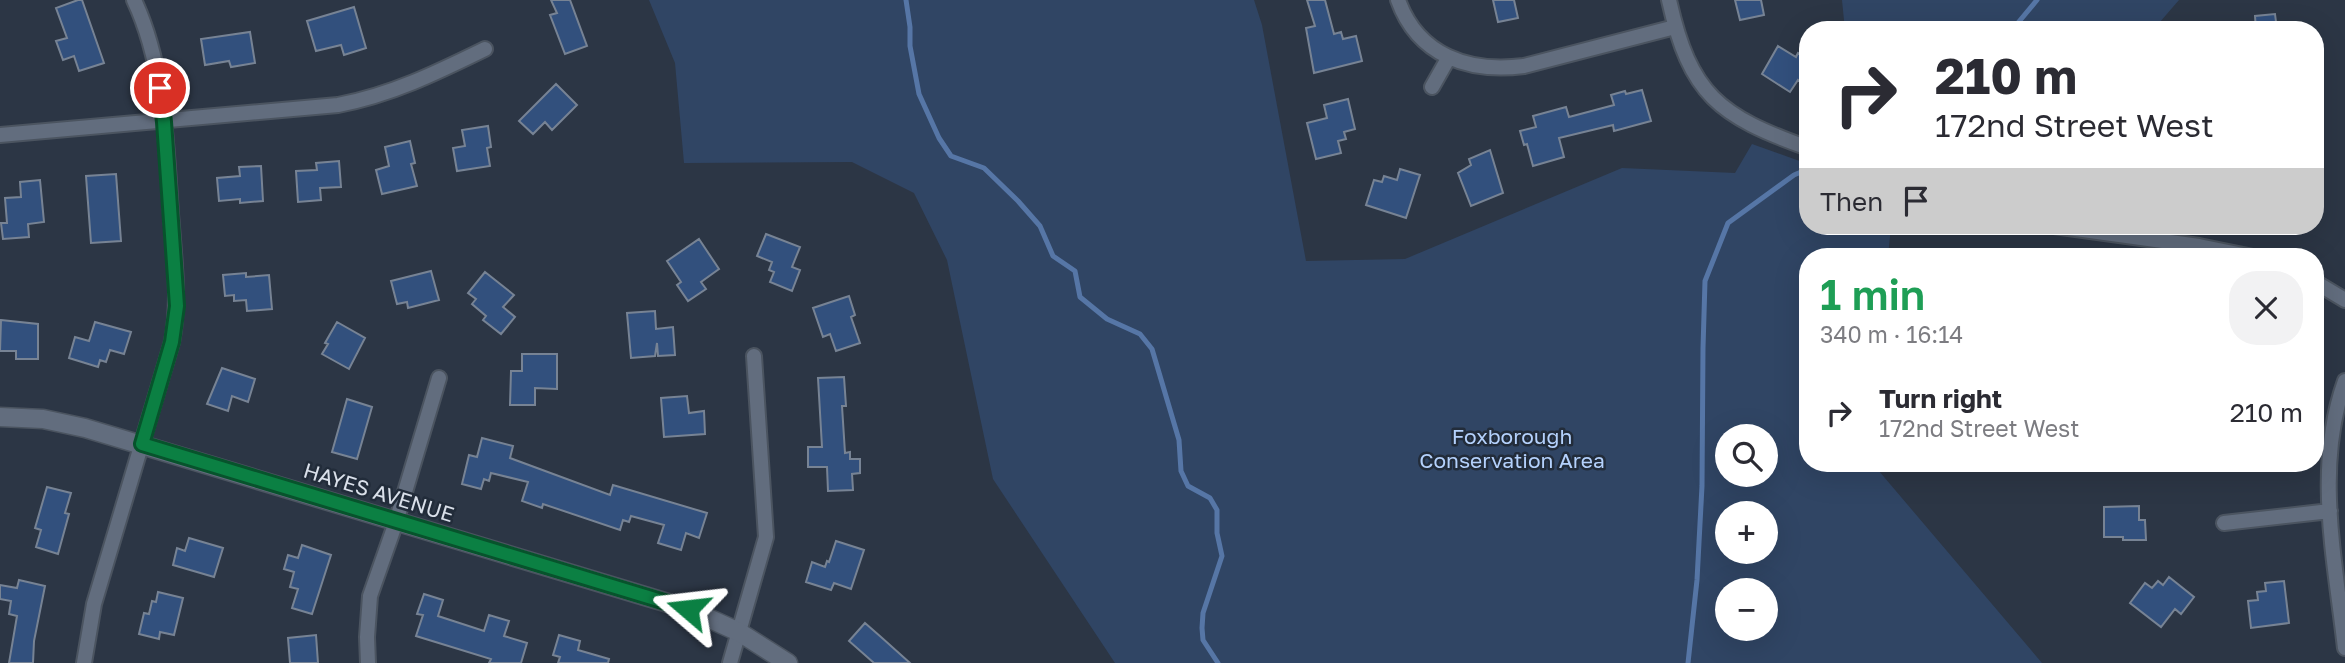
<!DOCTYPE html>
<meta charset="utf-8">
<style>
:root{--surface:#fff;--page:#f2f2f3;--text:#2b2b33;--muted:#7c7c81}
body{margin:0;font-family:"Golos Text",sans-serif;background:var(--page);color:var(--text);height:100vh;display:flex;flex-direction:column;font-size:26px;white-space:nowrap}
*{box-sizing:border-box;margin:0}
p{font-size:23px;color:var(--muted)}
.icon{flex:none;width:38px;height:38px;fill:none;stroke:currentColor;stroke-width:2;stroke-linecap:round;stroke-linejoin:round}
.map{position:relative;flex:1;overflow:hidden}
.sheet{position:absolute;left:1799px;top:248px;width:525px;height:224px;display:flex;flex-direction:column;background:var(--surface);border-radius:28px;box-shadow:0 7px 28px #0002}
.sheet>*{flex:none}
.top-card{position:absolute;left:1799px;top:21px;width:525px;height:214px;border-radius:28px;box-shadow:0 7px 28px #0002;background:#fff;color:var(--text);overflow:hidden}
.tools{position:absolute;left:1715px;top:424px;display:grid;gap:14px}
.tools a{display:grid;place-items:center;width:63px;height:63px;border-radius:50%;background:var(--surface);box-shadow:0 7px 28px #0002;font-size:35px}
.pin{position:absolute;display:grid;place-items:center;width:60px;height:60px;color:#fff;margin:-30px;border:4px solid #fff;border-radius:50%;box-shadow:0 2px 7px #0007}
.me{position:absolute;width:77px;margin:-38px;rotate:287deg;stroke-linejoin:round;filter:drop-shadow(0 0 5px #0008)}
.turn{display:flex;align-items:center;gap:24px;height:147px;padding:0 21px;font-size:32px}
.turn .icon{width:91px;height:91px;stroke-width:2.5}
.turn b{display:block;font-size:49px;line-height:60px}
.then{display:flex;align-items:center;height:66px;padding:0 21px;background:#0003;gap:14px;font-size:26px}
.round{display:grid;place-items:center;flex:none;width:74px;height:74px;border-radius:28px;background:var(--page)}
.headline{display:flex;align-items:center;justify-content:space-between;height:119px;padding:0 21px}
h1{font-size:42px;font-weight:600;line-height:52px;color:#1e9e55}
ul{padding:0;list-style:none}
li{display:flex;align-items:center;gap:21px;height:91px;padding:0 21px}
li div{flex:1}
li b{display:block;font-size:26px}
li em{font-style:normal}
.map>svg:first-child{display:block}
</style>
<div class="map">
<svg width="2345" height="663" viewBox="0 0 2345 663">
<rect width="100%" height="100%" fill="#2c3645"/>
<path fill="#304564" fill-rule="evenodd" d="M649 0H1254L1262 25 1306 261 1405 259 1622 168 1735 173 1752 144 1808 164V226H1891L1888 257H1808V464H1873L2042 663H1115L993 479 947 260 914 193 852 162 684 163 675 63ZM1727 436H1766V474H1727ZM1727 513H1766V551H1727ZM1727 590H1766V628H1727Z
M1842 0H2179L2153 30H1845Z"/>
<g fill="none" stroke-linecap="round" stroke-linejoin="round">
<path stroke="#5676a6" stroke-width="5" d="M906 0 910 27V46L919 94 939 138 951 156 984 168 1018 201 1040 226 1053 256 1075 271 1080 297 1107 319 1140 334 1152 349 1179 440 1181 471 1188 486 1210 498 1217 510V533L1222 556 1203 613 1202 628 1203 640 1218 663
M2012 30 2037 0
M1688 663 1697 580 1702 486 1703 348 1705 281 1728 223 1794 175 1808 169"/>
</g>
<path fill="#32507d" stroke="#778394" stroke-width="2" d="M78 0H82L104 63 79 71 74 56 63 60 56 41 67 38 56 8Z
M551 0H570L587 46 565 54 550 15 557 13Z
M1307 0H1325L1334 34 1341 32 1343 39 1356 36 1362 61 1314 73 1306 28 1315 26Z
M1493 0H1514L1518 18 1498 22Z
M1735 0H1761L1764 15 1740 20Z
M354 7 366 48 344 55 341 45 316 51 307 21Z
M2275 14 2277 30H2256L2255 16Z
M250 32 255 63 231 67 229 61 205 65 201 39Z
M1778 46 1796 57 1798 53 1808 59V87L1798 80 1790 92 1762 74Z
M556 84 577 105 552 130 545 122 533 134 519 121Z
M1642 90 1651 121 1614 131 1613 125 1559 138 1564 157 1533 166 1527 144 1524 145 1520 131 1536 127 1533 116 1566 107 1569 117 1614 105 1611 95 1625 91 1626 94Z
M1348 99 1355 129 1344 132 1346 139 1338 141 1341 153 1316 159 1307 123 1327 118 1324 105Z
M488 126 491 147 487 148 490 166 457 171 453 148 465 146 462 130Z
M410 141 415 163 411 164 417 186 382 194 376 170 389 166 385 147Z
M1490 150 1503 193 1471 206 1458 173 1471 165 1469 159Z
M339 161 341 187 320 188 321 200 298 202 296 171 317 170 316 163Z
M261 166 263 201 240 203V199L219 201 217 178 240 176 239 167Z
M1400 169 1420 175 1406 218 1366 205 1374 180 1382 182 1384 176 1397 180Z
M116 174 121 241 91 243 86 176Z
M40 180 44 222 28 224 29 237 3 239 1 223H7L5 198 21 197 20 182Z
M766 234 800 247 792 267 800 270 792 291 770 282 774 272 769 270 772 262 757 256Z
M699 239 719 269 701 282 706 289 688 301 677 285 681 282 667 261Z
M431 271 439 300 408 308 407 302 397 304 391 281Z
M485 272 514 295 503 307 515 317 501 334 483 320 486 316 472 304 476 299 468 293Z
M246 273V277L269 275 272 309 247 311 246 300 234 301V295L225 296 223 275Z
M849 296 855 315 851 317 860 343 836 351 830 334 823 337 813 308Z
M655 311 656 329 673 327 675 355 658 356 657 343 655 356 631 358 627 313Z
M1 320 38 324V359H16V351H0Z
M95 322 131 332 124 354 110 350 106 362 100 360 98 367 69 358 75 337 89 341Z
M337 322 365 338 349 369 322 354 328 344 325 343Z
M522 354H557V389L535 388V405H510L511 371H522Z
M222 368 255 379 248 402 232 396 228 411 207 404Z
M844 377 846 406H842L845 453 850 452V459H860V473L852 474 853 490 828 491 827 467H808V447H822L818 378Z
M687 396 689 413 704 411 705 434 664 437 661 398Z
M347 399 372 407 357 459 332 452Z
M482 438 513 446 510 458 610 495 613 485 707 513 699 538 686 533 681 550 658 543 664 525 631 516 629 522 623 520 620 530 543 504 542 508 522 501 528 482 491 473 489 481 484 479 481 489 462 484 469 455 477 457Z
M47 487 71 493 65 513 69 514 58 554 36 547 41 530 35 528Z
M2139 506V520H2145L2146 540H2123V537H2104V507Z
M189 538 223 548 214 577 173 565 177 548 185 551Z
M836 541 864 550 851 589 834 583 831 590 806 582 812 562 825 567 827 561 829 562Z
M302 545 331 555 312 614 292 608 298 589 290 587 294 572 284 569 288 555 298 558Z
M2169 577 2194 597 2181 614 2175 609 2161 627 2130 603 2145 583 2152 588 2158 581 2163 585Z
M19 580 45 586 34 641 33 663H9L17 616 9 614 11 601 0 599V585L17 588Z
M2284 581 2289 623 2251 628 2248 601 2258 600 2257 592 2266 591 2265 583Z
M158 592 183 598 174 635 160 632 159 639 139 634 144 613 149 614 152 601 156 602Z
M424 594 443 600 438 616 484 631 489 615 509 621 504 636 527 643 521 663H489L491 659 416 636 423 615 417 614Z
M865 623 881 637 910 663H874L849 641Z
M316 635 318 663H290L288 638Z
M559 635 580 641 578 650 609 659 608 663H558L560 657 553 655Z"/>
<g fill="none" stroke-linecap="round" stroke-linejoin="round">
<defs>
<path id="minor" d="M1398 0C1418 56 1469 73 1524 66L1675 27
M1669 0C1690 95 1719 116 1808 148
M1432 87 1449 57
M0 135 338 105C391 95 436 73 485 49
M2054 226 2199 246 2253 257
M2315 282 2345 300
M2345 381C2314 467 2335 559 2345 648
M2224 523 2330 511
M84 663 94 604 172 342C180 300 174 257 171 214 166 143 165 66 134 0
M368 663 367 637 370 596 396 522 439 378
M730 663 766 537 754 356"/>
<path id="tertiary" d="M0 417 43 419 85 428 688 609 739 632 788 663"/>
</defs>
<use href="#minor" stroke="#4b5460" stroke-width="18"/>
<use href="#tertiary" stroke="#4b5460" stroke-width="21"/>
<use href="#minor" stroke="#626d7e" stroke-width="14"/>
<use href="#tertiary" stroke="#626d7e" stroke-width="18"/>
</g>
<g fill="none" stroke-linecap="round" stroke-linejoin="round">
<defs>
<path id="route" d="M160 88 164 122 177 306 172 342 142 444 688 609"/>
</defs>
<use href="#route" stroke="#07532c" stroke-width="18"/>
<use href="#route" stroke="#0b8043" stroke-width="12"/>
</g>
<g text-anchor="middle" dominant-baseline="central" stroke-width="5" stroke-linejoin="round" paint-order="stroke">
<g font-size="21" fill="#b4d1fc" stroke="#222c3a">
<text x="1512" y="436">Foxborough<tspan x="1512" dy="24">Conservation Area</tspan></text>
</g>
<g font-size="21" fill="#dae0ea" stroke="#222c3a">
<text transform="translate(379 492) rotate(17)">HAYES AVENUE</text>
</g>
</g>
</svg>
<div class="tools">
<a><svg class="icon" aria-label="search" viewBox="0 0 24 24"><circle cx="10" cy="10" r="6"/><path d="M15 15l6 6"/></svg></a>
<a>+</a>
<a>−</a>
</div>
<div class="pin" style="left:160px;top:88px;background:#d93025"><svg class="icon" aria-label="arrive" viewBox="0 0 24 24"><path d="M6 21V4h12l-3 4 3 4H6"/></svg></div>
<svg class="me" style="left:688px;top:609px" viewBox="-20 -20 40 40"><path d="M0-17L14 15 0 8-14 15z" fill="#0b8043" stroke="#fff" stroke-width="4"/></svg>
<div class="top-card">
<div class="turn"><svg class="icon" aria-label="right" viewBox="0 0 24 24"><path d="M7 20v-9h11M14 6l5 5-5 5"/></svg><div><b>210 m</b>172nd Street West</div></div>
<div class="then">Then<svg class="icon" aria-label="arrive" viewBox="0 0 24 24"><path d="M6 21V4h12l-3 4 3 4H6"/></svg></div>
</div>
<section class="sheet">
<div class="headline"><div><h1>1 min</h1><p>340 m · 16:14</p></div><a class="round"><svg class="icon" aria-label="close" viewBox="0 0 24 24"><path d="M6 6l12 12M18 6L6 18"/></svg></a></div>
<ul>
<li><svg class="icon" aria-label="right" viewBox="0 0 24 24"><path d="M7 20v-9h11M14 6l5 5-5 5"/></svg><div><b>Turn right</b><p>172nd Street West</p></div><em>210 m</em></li>
</ul>
</section>
</div>
